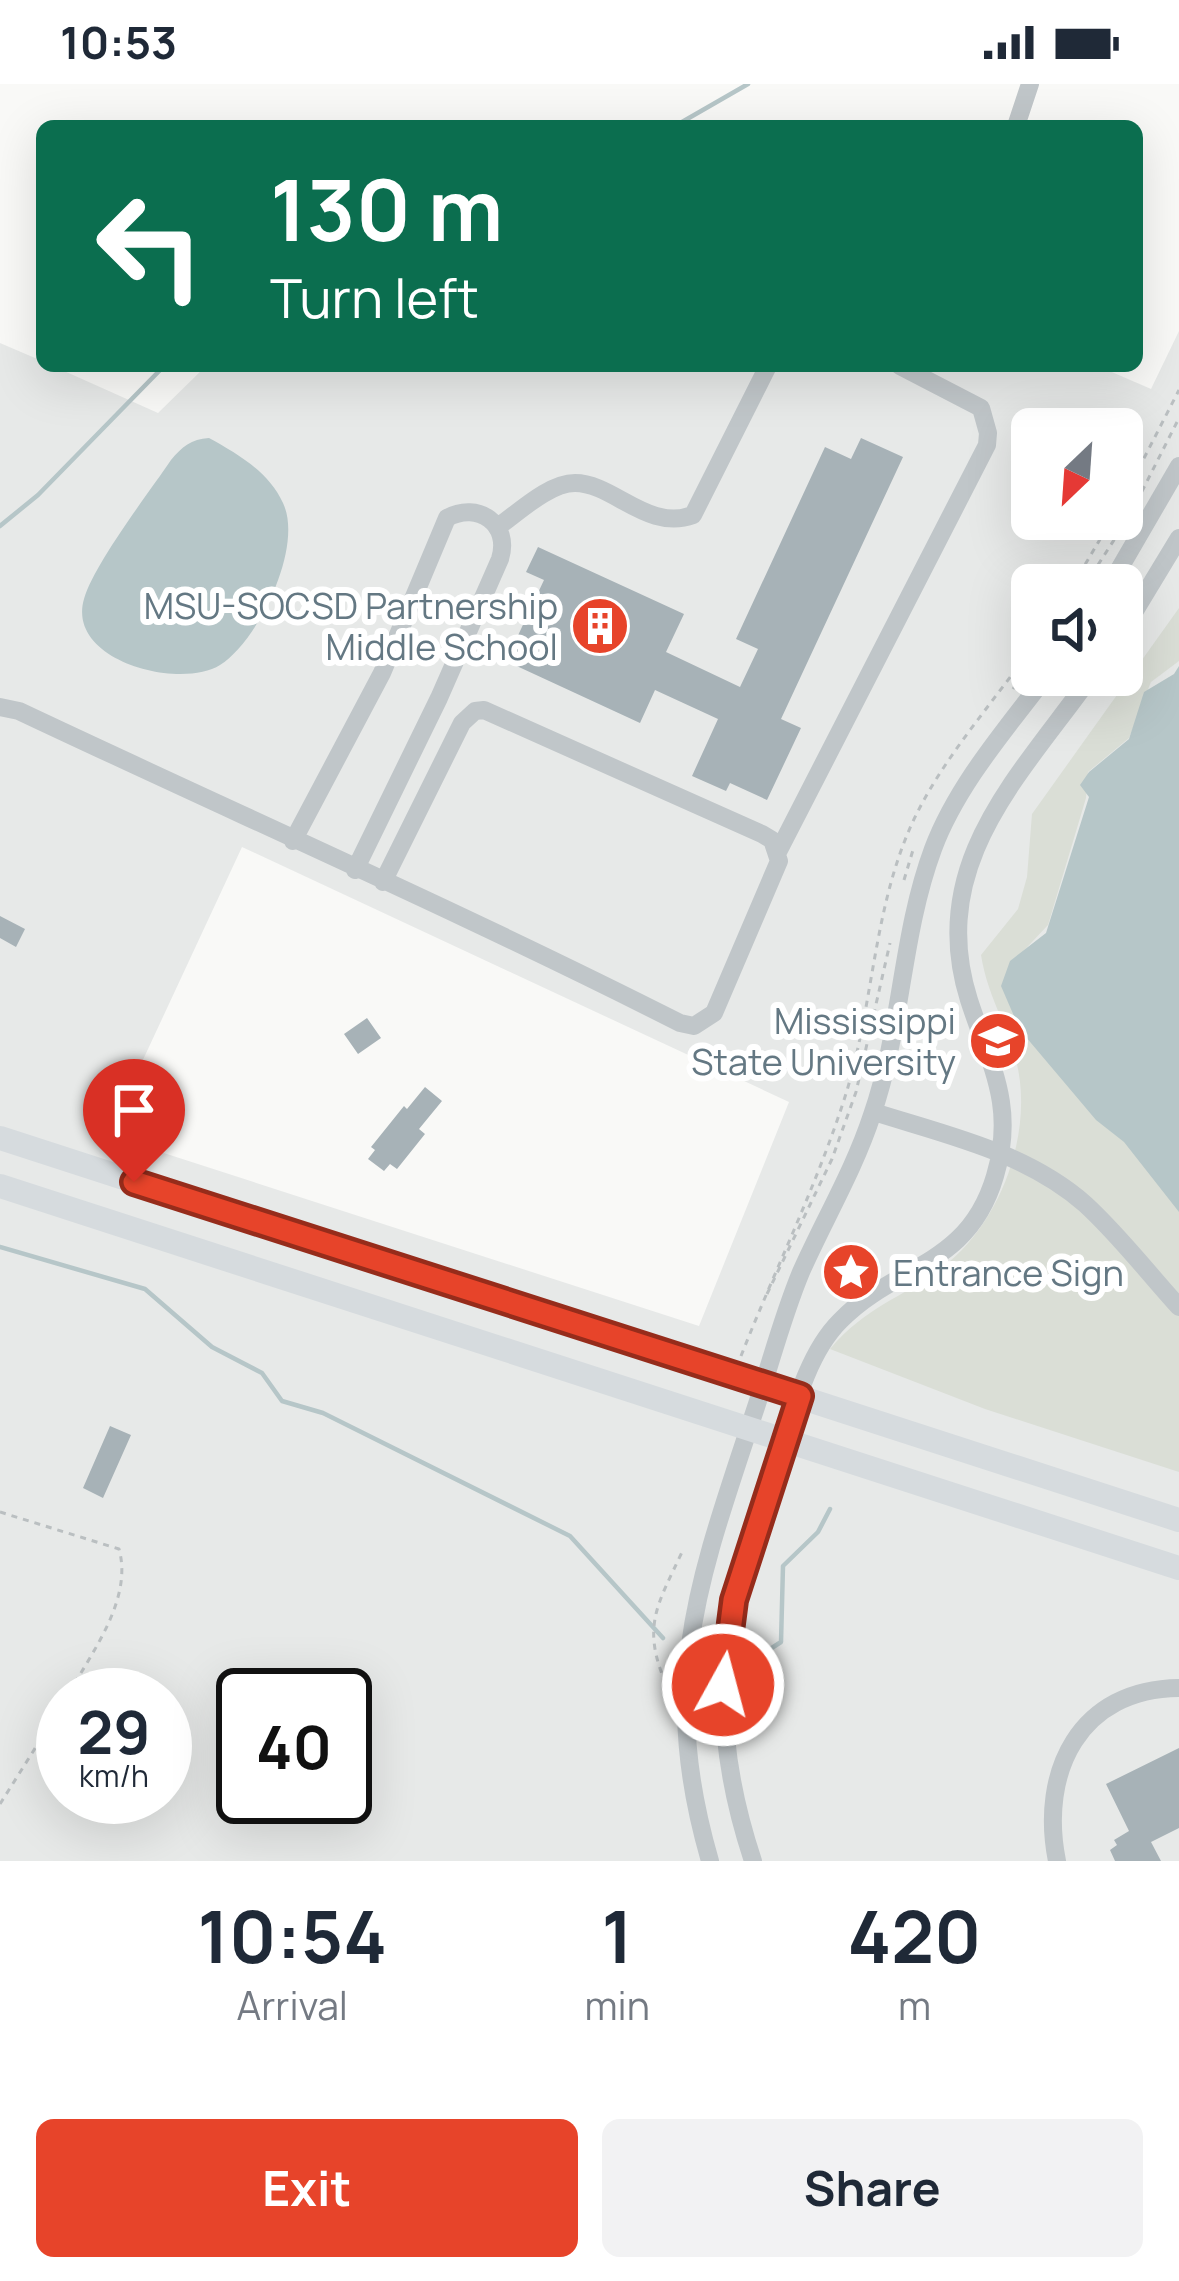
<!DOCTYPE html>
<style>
:root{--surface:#fff;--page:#f2f2f3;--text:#1f2937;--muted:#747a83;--accent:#e7442a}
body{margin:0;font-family:Manrope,sans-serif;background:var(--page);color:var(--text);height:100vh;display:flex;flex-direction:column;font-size:45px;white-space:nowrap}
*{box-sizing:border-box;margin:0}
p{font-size:39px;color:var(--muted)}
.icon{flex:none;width:66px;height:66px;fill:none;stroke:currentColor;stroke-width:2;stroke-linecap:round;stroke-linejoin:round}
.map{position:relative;height:1777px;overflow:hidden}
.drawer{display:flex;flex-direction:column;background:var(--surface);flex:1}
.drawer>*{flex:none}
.top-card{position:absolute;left:36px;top:36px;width:1107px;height:252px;border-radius:18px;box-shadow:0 12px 48px #0002;background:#0b6e4f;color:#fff;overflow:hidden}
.needle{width:78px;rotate:205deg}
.controls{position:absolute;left:1011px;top:324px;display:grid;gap:24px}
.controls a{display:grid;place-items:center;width:132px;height:132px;border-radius:18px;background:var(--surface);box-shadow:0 12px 48px #0002;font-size:60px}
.speed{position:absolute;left:36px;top:1584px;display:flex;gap:24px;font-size:60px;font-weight:700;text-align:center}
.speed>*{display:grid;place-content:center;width:156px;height:156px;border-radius:50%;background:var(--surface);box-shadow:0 12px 48px #0002;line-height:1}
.speed small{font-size:30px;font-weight:400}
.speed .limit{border:6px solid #111;border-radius:18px;background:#fff;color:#111}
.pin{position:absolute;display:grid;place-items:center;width:102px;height:102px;color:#fff;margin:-123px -51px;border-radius:50% 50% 50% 0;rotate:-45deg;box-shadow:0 0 12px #0007}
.pin .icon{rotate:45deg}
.me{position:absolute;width:132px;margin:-66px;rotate:7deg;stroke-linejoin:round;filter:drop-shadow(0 0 9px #0008)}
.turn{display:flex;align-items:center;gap:42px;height:252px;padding:0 36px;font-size:54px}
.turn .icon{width:156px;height:156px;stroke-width:2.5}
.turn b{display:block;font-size:84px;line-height:102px}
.eta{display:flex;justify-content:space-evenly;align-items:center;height:204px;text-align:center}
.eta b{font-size:72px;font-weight:700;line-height:84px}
.action{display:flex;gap:24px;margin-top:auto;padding:24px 36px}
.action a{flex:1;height:138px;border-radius:18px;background:var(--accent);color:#fff;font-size:48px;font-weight:700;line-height:138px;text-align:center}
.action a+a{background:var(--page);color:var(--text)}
.status{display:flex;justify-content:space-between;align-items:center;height:84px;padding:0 60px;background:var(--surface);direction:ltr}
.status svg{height:33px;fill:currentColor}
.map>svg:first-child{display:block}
</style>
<div class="status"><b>10:53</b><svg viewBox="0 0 49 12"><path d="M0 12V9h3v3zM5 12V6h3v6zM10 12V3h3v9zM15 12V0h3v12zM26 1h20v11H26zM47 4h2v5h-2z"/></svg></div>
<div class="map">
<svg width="1179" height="1777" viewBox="0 0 1179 1777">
<rect width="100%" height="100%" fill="#f9f9f7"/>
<path fill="#e7e9e8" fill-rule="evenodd" d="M1179 247V1777H0V259L42 277V282H53L158 329 206 282H1098L1151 305ZM1032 345H1122V435H1032ZM1032 501H1122V591H1032ZM242 763 789 1018 699 1242 108 1051ZM63 1611H165V1713H63ZM243 1611H345V1713H243Z"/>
<path fill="#daded6" d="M1179 524V577L1151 598 1129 654 1088 688 1086 714 1048 841 1014 877 1125 1055 1179 1124V1388L985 1325 830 1265C870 1218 908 1213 949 1178 1003 1133 1034 1045 1016 976 1006 939 987 910 981 871L1018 825 1027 793 1032 730Z"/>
<path fill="#b6c6c8" d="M209 354C238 370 269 388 283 419 304 463 258 557 220 581 180 606 66 577 84 515 94 480 148 410 171 376 182 363 191 355 209 354Z
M1179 582V1128L1124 1058 1096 1036 1020 946 1001 902 1010 877 1046 849 1089 713 1080 701 1089 688 1129 655 1144 608 1174 590Z"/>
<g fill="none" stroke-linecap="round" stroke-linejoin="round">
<path stroke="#b6c6c8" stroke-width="4.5" d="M675 42 748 0
M0 442 38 411 164 282
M0 1163 145 1205 212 1263 262 1289 282 1317 323 1329 570 1452 663 1554
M740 1567 764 1569 781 1558 783 1482 818 1448 830 1425"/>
</g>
<path fill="#a7b2b7" d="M861 354 903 373 781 635 801 644 767 716 730 699 726 707 692 692 718 635 655 606 640 639 506 577 544 496 526 488 538 463 684 530 666 568 740 603 758 565 736 555 825 363 851 375Z
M0 832 25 845 16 863 0 854Z
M367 934 381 954 358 970 344 950Z
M425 1003 442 1017 419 1045 425 1050 397 1085 390 1080 384 1087 368 1075 375 1066 371 1063 404 1022 407 1025Z
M110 1342 131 1351 103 1414 83 1404Z
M1179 1664V1744L1151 1758 1161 1777H1115L1110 1766 1117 1761 1114 1756 1129 1747 1106 1700Z"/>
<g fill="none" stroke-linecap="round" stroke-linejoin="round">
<path stroke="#babfc1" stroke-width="3" stroke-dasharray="6 6" stroke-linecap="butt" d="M1122 417 1179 306
M1131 429 1179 334
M1073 501 1112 435
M1085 501 1123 442
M1013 605 1032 577
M904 796 913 766
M767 1210 832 1075 856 1008 890 859
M741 1272C774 1188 815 1105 843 1019 873 929 872 831 910 744 939 678 991 622 1032 563
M0 1428 119 1465C133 1515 92 1568 68 1611
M666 1600C641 1542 658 1520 682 1468
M0 1720 63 1620"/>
<path stroke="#c0c6c9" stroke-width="18" d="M1016 42 1030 0
M499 442C519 428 549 399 575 399 613 399 648 448 693 431L768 282
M1110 501 1179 382
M1122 548 1179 454
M0 623 19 627C239 731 463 829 680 939L694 942 714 929 779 777 772 756 762 750 484 626 475 627 462 639 383 798
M293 757 382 589 447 434C478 417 511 440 500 475L439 614 355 786
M778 768 987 361 988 349 981 324 900 282
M874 1028C946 1051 1026 1068 1085 1120 1119 1151 1148 1189 1179 1223
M710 1777C659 1601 697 1501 752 1335 769 1286 781 1236 801 1188 824 1136 854 1086 872 1031 902 945 901 851 933 765 957 701 1006 645 1047 591
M753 1777C725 1693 714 1604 734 1517 746 1467 766 1418 781 1369 794 1326 807 1270 840 1237 895 1180 968 1184 995 1092 1016 1021 990 981 969 916 926 780 1020 692 1092 591
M1057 1777C1039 1687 1080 1605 1179 1604"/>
<path stroke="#d6dbde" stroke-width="24" d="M0 1054 1179 1436
M0 1102 1179 1484"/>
</g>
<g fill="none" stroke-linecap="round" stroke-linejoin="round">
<defs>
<path id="route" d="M134 1098 800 1312 734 1516 723 1601"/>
</defs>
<use href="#route" stroke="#962c1b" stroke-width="30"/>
<use href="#route" stroke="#e7442a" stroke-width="21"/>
</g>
<defs>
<symbol id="building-disc" viewBox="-11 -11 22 22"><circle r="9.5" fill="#e7442a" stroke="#fff"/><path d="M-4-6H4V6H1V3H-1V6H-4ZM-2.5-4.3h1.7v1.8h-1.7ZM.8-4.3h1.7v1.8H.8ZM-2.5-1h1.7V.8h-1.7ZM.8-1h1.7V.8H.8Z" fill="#fff"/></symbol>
<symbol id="university-disc" viewBox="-11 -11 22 22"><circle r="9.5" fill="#e7442a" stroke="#fff"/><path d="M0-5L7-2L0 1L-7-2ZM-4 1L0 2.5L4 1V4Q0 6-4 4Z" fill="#fff"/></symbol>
<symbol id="sight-disc" viewBox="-11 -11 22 22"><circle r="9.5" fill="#e7442a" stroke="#fff"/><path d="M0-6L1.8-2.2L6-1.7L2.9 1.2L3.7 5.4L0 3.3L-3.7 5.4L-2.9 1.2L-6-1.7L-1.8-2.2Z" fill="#fff"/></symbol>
</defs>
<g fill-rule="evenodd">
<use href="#building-disc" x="567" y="509" width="66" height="66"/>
<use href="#university-disc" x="965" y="924" width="66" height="66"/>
<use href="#sight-disc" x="818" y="1155" width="66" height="66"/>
</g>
<g text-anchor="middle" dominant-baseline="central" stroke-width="12" stroke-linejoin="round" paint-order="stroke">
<g font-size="36" fill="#647883" stroke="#fff" text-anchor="end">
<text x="558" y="521">MSU-SOCSD Partnership<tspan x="558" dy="41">Middle School</tspan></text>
<text x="956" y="936">Mississippi<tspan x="956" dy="41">State University</tspan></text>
<text x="893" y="1188" text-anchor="start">Entrance Sign</text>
</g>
</g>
</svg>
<div class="controls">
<a><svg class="needle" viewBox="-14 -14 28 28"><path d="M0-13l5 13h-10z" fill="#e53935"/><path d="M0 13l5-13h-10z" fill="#747a83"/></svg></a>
<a><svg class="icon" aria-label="sound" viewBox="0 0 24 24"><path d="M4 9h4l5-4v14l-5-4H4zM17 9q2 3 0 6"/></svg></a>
</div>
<div class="speed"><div>29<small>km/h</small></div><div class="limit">40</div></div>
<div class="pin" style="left:134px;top:1098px;background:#d93025"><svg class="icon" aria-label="arrive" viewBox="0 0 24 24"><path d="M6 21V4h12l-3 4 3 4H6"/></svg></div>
<svg class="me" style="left:723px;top:1601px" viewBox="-20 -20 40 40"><circle r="17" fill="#e7442a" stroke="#fff" stroke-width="3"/><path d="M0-11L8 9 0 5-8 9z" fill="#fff"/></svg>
<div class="top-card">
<div class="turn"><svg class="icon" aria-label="left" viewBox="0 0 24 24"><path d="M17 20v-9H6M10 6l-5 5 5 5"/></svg><div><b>130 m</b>Turn left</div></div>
</div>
</div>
<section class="drawer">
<div class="eta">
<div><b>10:54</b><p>Arrival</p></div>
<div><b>1</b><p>min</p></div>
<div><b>420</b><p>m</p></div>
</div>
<div class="action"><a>Exit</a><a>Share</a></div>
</section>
